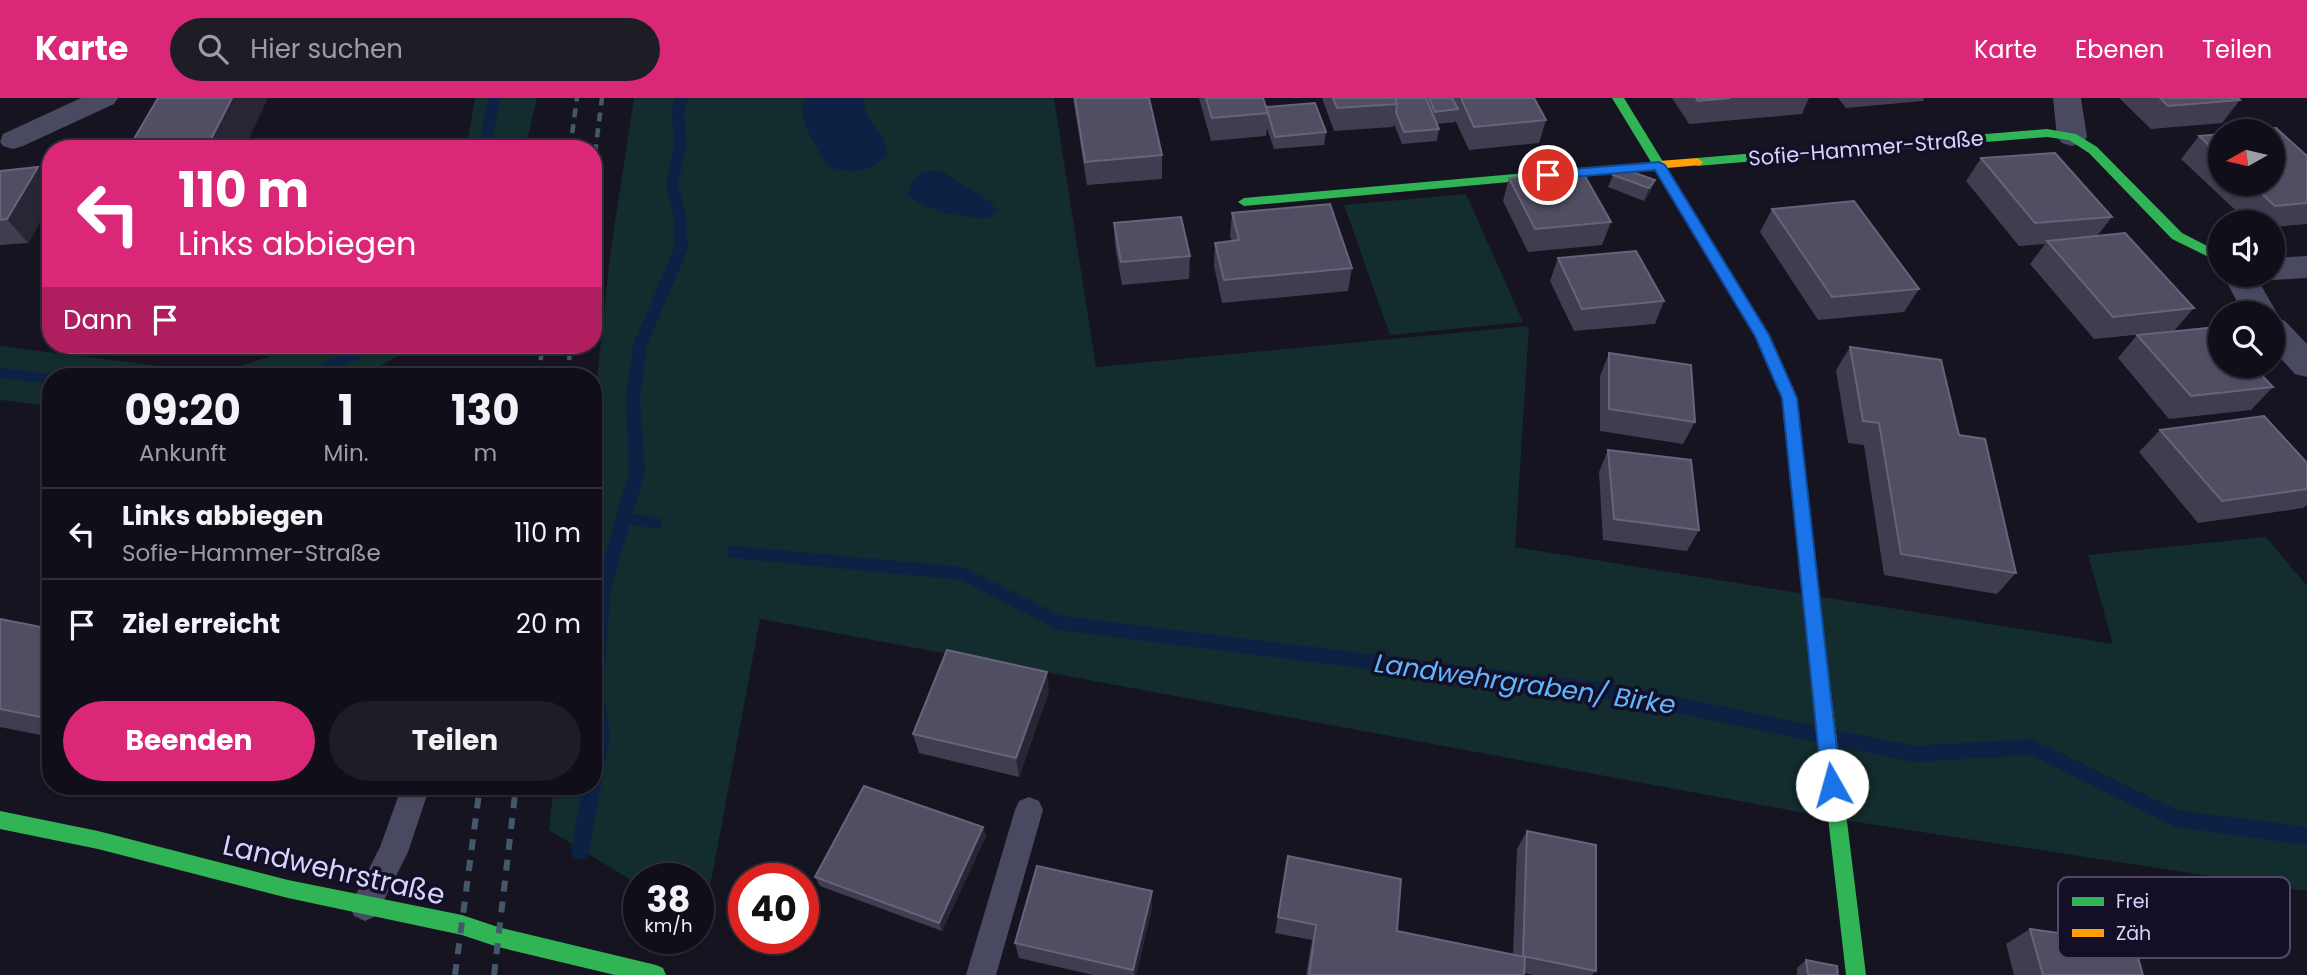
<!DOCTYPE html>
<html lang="de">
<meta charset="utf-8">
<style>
:root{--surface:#100f19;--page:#1e1d26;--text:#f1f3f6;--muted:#9c9ca2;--line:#302f38;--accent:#db2777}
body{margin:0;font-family:Poppins,sans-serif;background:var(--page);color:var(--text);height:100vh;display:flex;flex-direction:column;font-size:26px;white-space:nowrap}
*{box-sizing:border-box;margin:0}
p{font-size:23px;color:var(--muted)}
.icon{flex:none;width:38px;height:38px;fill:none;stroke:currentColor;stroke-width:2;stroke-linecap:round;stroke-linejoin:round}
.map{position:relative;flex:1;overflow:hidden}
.sheet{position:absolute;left:42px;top:270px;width:560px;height:427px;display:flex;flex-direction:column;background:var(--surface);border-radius:28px;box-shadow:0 2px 5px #0004,0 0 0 2px var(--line)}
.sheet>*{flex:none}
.top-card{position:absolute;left:42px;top:42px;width:560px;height:214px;border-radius:28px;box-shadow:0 2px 5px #0004,0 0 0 2px var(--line);background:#db2777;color:#fff;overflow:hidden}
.needle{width:46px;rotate:262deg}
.buttons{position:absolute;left:2208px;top:21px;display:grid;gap:14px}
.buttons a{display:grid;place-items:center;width:77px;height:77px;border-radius:50%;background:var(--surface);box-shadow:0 2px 5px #0004,0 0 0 2px var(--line);font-size:35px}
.speed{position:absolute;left:623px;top:765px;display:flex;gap:14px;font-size:35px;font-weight:700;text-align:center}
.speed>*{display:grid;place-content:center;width:91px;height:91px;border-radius:50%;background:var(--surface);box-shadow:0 2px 5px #0004,0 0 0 2px var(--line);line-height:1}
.speed small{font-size:18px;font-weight:400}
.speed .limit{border:10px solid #d22;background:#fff;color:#111}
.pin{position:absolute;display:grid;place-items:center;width:60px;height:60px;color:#fff;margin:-30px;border:4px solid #fff;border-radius:50%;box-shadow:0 2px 7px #0007}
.me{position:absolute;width:77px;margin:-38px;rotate:353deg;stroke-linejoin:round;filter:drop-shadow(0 0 5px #0008)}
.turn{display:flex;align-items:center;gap:24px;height:147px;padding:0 21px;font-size:32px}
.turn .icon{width:91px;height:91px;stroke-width:2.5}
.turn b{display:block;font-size:49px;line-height:60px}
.then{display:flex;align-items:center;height:66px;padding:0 21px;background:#0003;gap:14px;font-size:26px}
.eta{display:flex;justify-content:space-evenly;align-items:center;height:119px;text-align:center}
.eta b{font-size:42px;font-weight:700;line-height:49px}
.primary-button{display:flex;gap:14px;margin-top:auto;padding:14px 21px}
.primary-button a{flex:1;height:80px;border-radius:42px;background:var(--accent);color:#fff;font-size:28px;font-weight:700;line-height:80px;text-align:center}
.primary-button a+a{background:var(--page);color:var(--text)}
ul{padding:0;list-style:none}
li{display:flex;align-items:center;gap:21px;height:91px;padding:0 21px;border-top:2px solid var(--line)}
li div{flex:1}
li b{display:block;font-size:26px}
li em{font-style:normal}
header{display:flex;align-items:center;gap:42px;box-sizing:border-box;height:98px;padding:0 35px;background:var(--accent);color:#fff}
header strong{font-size:33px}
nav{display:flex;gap:38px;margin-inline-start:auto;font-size:24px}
.search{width:490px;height:63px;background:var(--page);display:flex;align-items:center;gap:18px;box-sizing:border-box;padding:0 24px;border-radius:38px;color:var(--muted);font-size:26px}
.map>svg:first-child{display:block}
</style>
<header>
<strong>Karte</strong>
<div class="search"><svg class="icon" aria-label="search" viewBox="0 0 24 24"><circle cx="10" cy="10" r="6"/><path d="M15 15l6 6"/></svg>Hier suchen</div>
<nav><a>Karte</a><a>Ebenen</a><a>Teilen</a></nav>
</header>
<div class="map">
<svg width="2307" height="877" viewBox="0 0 2307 877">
<rect width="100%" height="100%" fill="#161421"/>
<path fill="#132c2d" d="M475 0H537L525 51H466Z
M634 0H1054L1096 269 1529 228 1515 449 2113 546 2088 457 2266 439 2307 488V793L1837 721 760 521 703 827 698 824V780H639V787L549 732 554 688H593V318L610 157Z
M1466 96 1523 224 1390 237 1344 107Z
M305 247H417L363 278H51V308L0 302V248L167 269 241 268Z"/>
<path fill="#0d2144" d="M804 0H864C863 23 886 34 887 57 866 76 856 76 829 69 817 51 797 23 804 0Z
M924 73H941L991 104 996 113 989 120C963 120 928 113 907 97L912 84Z"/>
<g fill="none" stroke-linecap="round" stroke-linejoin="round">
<path fill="#0d2144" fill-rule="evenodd" d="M488 0H500L491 51H479Z
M676 0H688L684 12 686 48 678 86 685 115 688 151 647 247 640 300 645 374 633 415 660 421 662 425 660 429 654 431 630 426 611 490 603 590 610 637 589 753 587 759 580 762 573 759 571 753 583 688H593L595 490 629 374 626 300 633 247 674 151 673 115 666 86 674 48 672 12Z
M364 247H383L381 250 319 278H299L301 274Z
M0 270 51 276 57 278H51V286L0 280Z
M734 448 963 469 1061 518 1613 586 1914 648 2032 641 2177 712 2307 729V747L2175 729 2031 657 1914 664 1613 602 1059 532 961 482 734 460 728 459 726 454 728 449Z"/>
<path fill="#4a4962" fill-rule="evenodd" d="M402 688H430L408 754 376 818 365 823 354 818 350 808 380 749Z
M1029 699 1039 703 1043 712 996 877H966L1015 712 1019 703Z"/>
<path fill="#4a4962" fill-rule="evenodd" d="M81 0H118L114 6 23 48 13 51 3 48 0 44 3 36Z
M2053 0H2081L2087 39 2082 45 2072 48 2062 45 2057 39Z
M2307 158V180L2273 182 2260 177H2273V160Z
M2223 177H2255L2277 215 2274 219 2285 223 2307 246V279L2295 276 2273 252V215H2243Z"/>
<path fill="#30b455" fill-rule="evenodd" d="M1612 0H1624L1665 67 1663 70 1244 108 1238 104 1244 100 1651 64Z
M2047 31 2076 36 2097 49 2182 135 2221 155V165L2172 141 2089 55 2069 42 2047 39 1697 68 1691 64 1697 60Z
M1806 451 1812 452 1814 457 1866 877H1846L1798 457 1800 452Z
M0 713 98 733 288 782 462 817 498 829 656 867 663 870 666 877H615L498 849 462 837 288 800 98 751 0 731Z"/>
<path fill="#ff9f0a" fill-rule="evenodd" d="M1697 60 1703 64 1701 67 1667 70 1769 237 1797 300 1814 457 1812 462H1800L1798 457 1783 300 1755 237 1653 67 1659 63Z"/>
<path stroke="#43596b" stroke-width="4.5" stroke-dasharray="9 7" stroke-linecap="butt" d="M570 51 577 0
M593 71 602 0
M538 278 543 247
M567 278 571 247"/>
<path stroke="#43596b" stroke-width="6" stroke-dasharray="11 10" stroke-linecap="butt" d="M455 877 480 688
M494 877 516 688"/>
</g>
<path fill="#403d50" d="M1073 0H1149L1162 57V81L1087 87Z
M1199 0H1263L1266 9 1326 34 1324 47 1274 51 1267 30 1266 38 1211 43Z
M1322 0H1534L1546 22 1539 45 1469 52 1455 22V24L1437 26 1439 31 1437 43 1402 46 1394 26 1393 29 1334 33Z
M1672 0H1809L1802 16 1689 26Z
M1838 0H1924L1923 3 1846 10Z
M2119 0H2238L2240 2 2222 25 2151 31Z
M2221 36V86H2273L2307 58V126L2273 129V124H2248L2181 61 2199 38Z
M1981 60 2112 119 2097 138 2194 210 2174 233 2094 241 2030 166 2045 146 2019 148 1966 83Z
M0 73 51 84V105L28 145 0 147Z
M1613 77 1655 82 1650 95 1644 103 1608 89Z
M1509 80 1611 124 1602 147 1528 154 1503 103Z
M1772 111 1919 191 1904 214 1818 222 1760 134Z
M1232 115 1352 170 1348 193 1222 205 1214 168 1215 145 1232 143 1230 138Z
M1114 125 1190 158 1189 181 1122 187 1115 148Z
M1558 160 1664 203 1655 226 1574 233 1550 183Z
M2137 237 2273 289 2251 312 2169 321 2118 260Z
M1850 249 1959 337 2016 475 1997 496 1884 477 1864 347 1848 345 1836 272Z
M1609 255 1695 324 1683 346 1600 333V278Z
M2160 332 2307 365V407L2303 410 2198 425 2139 354Z
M1608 352 1699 432 1687 453 1603 442 1599 374Z
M0 521 46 530 51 525V639L0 629Z
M1049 593 1019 679 919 655 913 636Z
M983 729 986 738 942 833 820 788 815 779Z
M1527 733 1596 873 1592 877H1533L1524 875V877H1306L1312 842 1275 835 1288 758 1397 833 1513 857 1517 751Z
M1152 793V809L1136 877H1093L1019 860 1015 845Z
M2030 831 2143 877H2014L2006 846Z
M1806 862 1838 877H1797V870Z"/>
<path fill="#282635" d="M232 0H268L244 51H206Z
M38 69 51 84V105L28 145 7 121Z
M1655 82 1650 95 1644 103 1649 90Z
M1047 574 1049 593 1019 679 1016 660Z
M983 729 986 738 942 833 939 825Z
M1152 793V809L1136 877H1134L1133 872Z"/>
<path fill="#504e63" stroke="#66637b" stroke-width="2" d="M158 0H232L206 51H128Z
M1075 0H1149L1162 57 1085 64Z
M1206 0H1263L1268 15 1212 20Z
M1333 0H1395L1397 6 1337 10Z
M1395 0H1426L1439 31 1404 34 1396 14 1397 6Z
M1429 0H1452L1458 11 1435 14Z
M1461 0H1534L1546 22 1474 29Z
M1696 0H1730L1698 3Z
M2160 0H2238L2240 2 2168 8Z
M1315 5 1326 34 1275 39 1266 9Z
M2276 30 2307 58V105L2275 108 2251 86H2273V33H2244Z
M2221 36V58L2199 38Z
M2055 55 2112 119 2035 125 1981 60Z
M38 69 7 121 0 122V73Z
M1618 69 1655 82 1649 90 1613 77Z
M1582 73 1611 124 1535 131 1509 80Z
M1854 103 1919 191 1832 199 1772 111Z
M1330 106 1352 170 1224 182 1215 145 1239 142 1232 115Z
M1181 119 1190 158 1121 164 1114 125Z
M2125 135 2194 210 2113 219 2047 143Z
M1636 153 1664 203 1582 211 1558 160Z
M2217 229 2221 233V268H2253L2273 289 2191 298 2137 237Z
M1850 249 1941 262 1959 337 1985 341 2016 475 1901 456 1879 325 1863 323Z
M1609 255 1691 267 1695 324 1609 311Z
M2264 318 2307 365V391L2222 403 2160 332Z
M1608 352 1691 362 1699 432 1614 421Z
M0 521 46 530 51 525V621L0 611Z
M947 552 1047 574 1016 660 913 636Z
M864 688 983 729 939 825 815 779Z
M1527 733 1596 747V873L1523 858Z
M1288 758 1401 781 1397 833 1525 859 1524 877H1309L1316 827 1278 819Z
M1037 768 1152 793 1133 872 1015 845Z
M2030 831 2134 846 2143 877H2043Z
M1806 862 1837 868 1838 877H1808Z"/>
<path fill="#1a73e8" stroke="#114b97" stroke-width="2" d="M1659 64 1665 67 1769 237 1797 300 1841 687 1838 693 1832 696 1825 693 1822 687 1782 300 1755 238 1655 72 1548 81 1542 77 1548 73Z"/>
<g text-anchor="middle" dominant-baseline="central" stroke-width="7" stroke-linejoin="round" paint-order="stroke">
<g font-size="21" fill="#d9d4ff" stroke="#130f26">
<text transform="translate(1866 50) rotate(-5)">Sofie-Hammer-Straße</text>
</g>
<g font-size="26" font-style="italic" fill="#62b6ff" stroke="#130f26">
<text transform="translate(1525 586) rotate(8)">Landwehrgraben/ Birke</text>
</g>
<g font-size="28" fill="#d9d4ff" stroke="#130f26">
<text transform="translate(334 772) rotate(13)">Landwehrstraße</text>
</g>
</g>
<rect x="2058" y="779" width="232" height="81" rx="10" fill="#130f26" stroke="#4e4a67" stroke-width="2"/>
<rect x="2072" y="799" width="32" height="9" fill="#30b455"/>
<rect x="2072" y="831" width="32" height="8" fill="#ff9f0a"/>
<g font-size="19" fill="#d9d4ff">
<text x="2116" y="810">Frei</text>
<text x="2116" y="842">Zäh</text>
</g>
</svg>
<div class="buttons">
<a><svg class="needle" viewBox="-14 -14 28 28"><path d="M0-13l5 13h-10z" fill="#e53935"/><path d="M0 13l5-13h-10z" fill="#9c9ca2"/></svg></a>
<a><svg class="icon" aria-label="sound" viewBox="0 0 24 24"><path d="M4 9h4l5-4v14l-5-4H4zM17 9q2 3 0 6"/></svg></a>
<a><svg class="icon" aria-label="search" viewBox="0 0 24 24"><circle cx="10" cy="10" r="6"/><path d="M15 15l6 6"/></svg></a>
</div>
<div class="speed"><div>38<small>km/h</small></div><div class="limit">40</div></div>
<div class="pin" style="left:1548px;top:77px;background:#d93025"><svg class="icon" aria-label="arrive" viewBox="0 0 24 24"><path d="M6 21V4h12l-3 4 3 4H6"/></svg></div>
<svg class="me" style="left:1832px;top:687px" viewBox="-20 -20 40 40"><circle r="19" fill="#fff"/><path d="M0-13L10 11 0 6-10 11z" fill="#1a73e8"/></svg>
<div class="top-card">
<div class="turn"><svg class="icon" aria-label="left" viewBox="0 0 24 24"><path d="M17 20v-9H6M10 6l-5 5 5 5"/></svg><div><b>110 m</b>Links abbiegen</div></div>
<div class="then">Dann<svg class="icon" aria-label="arrive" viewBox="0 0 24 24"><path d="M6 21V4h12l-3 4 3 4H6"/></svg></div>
</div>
<section class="sheet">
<div class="eta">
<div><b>09:20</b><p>Ankunft</p></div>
<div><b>1</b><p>Min.</p></div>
<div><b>130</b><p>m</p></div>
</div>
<ul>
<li><svg class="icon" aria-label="left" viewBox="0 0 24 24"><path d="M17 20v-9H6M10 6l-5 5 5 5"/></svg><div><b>Links abbiegen</b><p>Sofie-Hammer-Straße</p></div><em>110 m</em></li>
<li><svg class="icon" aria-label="arrive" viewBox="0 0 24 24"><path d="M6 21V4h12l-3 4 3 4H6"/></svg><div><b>Ziel erreicht</b></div><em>20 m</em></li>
</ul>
<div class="primary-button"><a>Beenden</a><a>Teilen</a></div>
</section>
</div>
